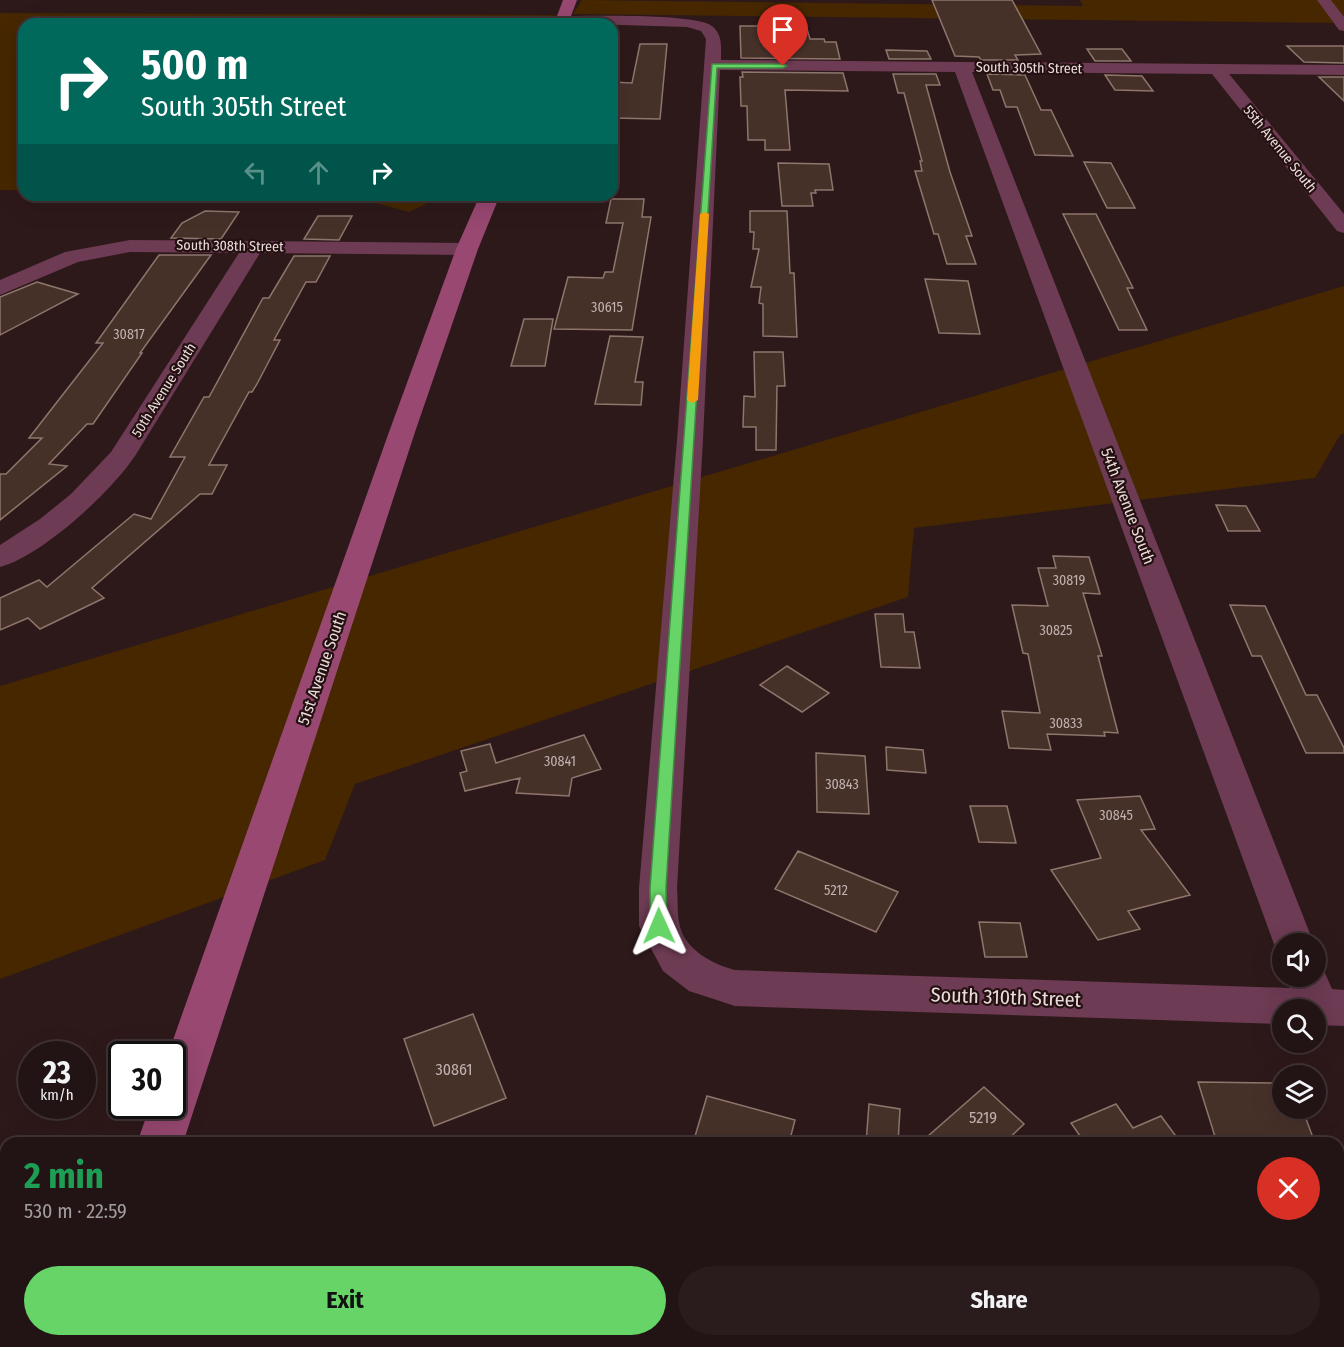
<!DOCTYPE html>
<meta charset="utf-8">
<style>
:root{--surface:#221314;--page:#2a1c1d;--text:#f1f3f6;--muted:#a29ea0;--line:#3f3234;--accent:#66d466}
body{margin:0;font-family:"Fira Sans Condensed",sans-serif;background:var(--page);color:var(--text);height:100vh;display:flex;flex-direction:column;font-size:22px;white-space:nowrap}
*{box-sizing:border-box;margin:0}
p{font-size:20px;color:var(--muted)}
.icon{flex:none;width:33px;height:33px;fill:none;stroke:currentColor;stroke-width:2;stroke-linecap:round;stroke-linejoin:round}
.map{position:relative;flex:1;overflow:hidden}
.sheet{position:absolute;left:0px;top:1137px;width:1344px;height:210px;display:flex;flex-direction:column;background:var(--surface);border-radius:18px 18px 0 0;box-shadow:0 6px 24px #0002,0 0 0 2px var(--line)}
.sheet>*{flex:none}
.guide{position:absolute;left:18px;top:18px;width:600px;height:183px;border-radius:18px;box-shadow:0 6px 24px #0002,0 0 0 2px var(--line);background:#00695c;color:#fff;overflow:hidden}
.controls{position:absolute;left:1272px;top:933px;display:grid;gap:12px}
.controls a{display:grid;place-items:center;width:54px;height:54px;border-radius:50%;background:var(--surface);box-shadow:0 6px 24px #0002,0 0 0 2px var(--line);font-size:30px}
.speed{position:absolute;left:18px;top:1041px;display:flex;gap:12px;font-size:30px;font-weight:700;text-align:center}
.speed>*{display:grid;place-content:center;width:78px;height:78px;border-radius:50%;background:var(--surface);box-shadow:0 6px 24px #0002,0 0 0 2px var(--line);line-height:1}
.speed small{font-size:15px;font-weight:400}
.speed .limit{border:3px solid #111;border-radius:9px;background:#fff;color:#111}
.pin{position:absolute;display:grid;place-items:center;width:51px;height:51px;color:#fff;margin:-62px -26px;border-radius:50% 50% 50% 0;rotate:-45deg;box-shadow:0 0 6px #0007}
.pin .icon{rotate:45deg}
.me{position:absolute;width:66px;margin:-33px;rotate:359deg;stroke-linejoin:round;filter:drop-shadow(0 0 4px #0008)}
.turn{display:flex;align-items:center;gap:21px;height:126px;padding:0 24px;font-size:27px}
.turn .icon{width:78px;height:78px;stroke-width:2.5}
.turn b{display:block;font-size:42px;line-height:51px}
.lanes{display:flex;align-items:center;height:57px;padding:0 24px;background:#0003;justify-content:center;gap:30px;direction:ltr}
.lanes .off{opacity:.35}
.round{display:grid;place-items:center;flex:none;width:63px;height:63px;border-radius:32px;background:var(--page)}
.headline{display:flex;align-items:center;justify-content:space-between;height:102px;padding:0 24px}
h1{font-size:36px;font-weight:700;line-height:45px;color:#1e9e55}
.cta{display:flex;gap:12px;margin-top:auto;padding:12px 24px}
.cta a{flex:1;height:69px;border-radius:36px;background:var(--accent);color:#111;font-size:24px;font-weight:700;line-height:69px;text-align:center}
.cta a+a{background:var(--page);color:var(--text)}
.map>svg:first-child{display:block}
</style>
<div class="map">
<svg width="1344" height="1347" viewBox="0 0 1344 1347">
<rect width="100%" height="100%" fill="#2e191a"/>
<path fill="#462700" d="M582 0 1083 6 1080 0H1344V23L573 14Z
M0 13 547 15 564 16 561 24H24V190H0Z
M242 195H444L409 212 353 197Z
M1344 286V433L1340 435 1315 478 914 528 908 597 355 784 325 860 0 979V686Z
M22 1341H447L459 1347H13Z"/>
<path fill="#463129" stroke="#8e766d" stroke-width="1.5" d="M932 0H1012L1041 54 1015 55 1018 60H981L979 57 955 56Z
M782 22H805L810 39H824L825 42H836L840 59 741 58 740 26H783Z
M640 44H667L660 119 612 118V82L632 83Z
M1287 46H1344V63L1304 62Z
M1087 49H1122L1131 61H1095Z
M886 50 927 51 931 59H889Z
M742 72 843 73 848 91 785 90 790 150H765V140H748L747 106H741L740 77H743Z
M893 74H936L940 85H926L950 172 972 236H966L976 264H947L938 234H934L915 171H922L920 161H922L904 93H898Z
M987 74 1025 75 1041 110H1051L1073 156 1035 155 1017 107H1006L1000 90H993Z
M1105 75 1142 76 1153 91 1115 90Z
M1319 77H1344V101Z
M1084 162 1111 163 1135 208H1107Z
M778 163 829 164 833 190H815L816 193H811L813 206H782Z
M611 199H644L642 217H651L632 330 554 329 568 277 603 278 605 272H613L623 223H606Z
M205 211 239 212 221 239 171 238 182 223Z
M750 211H787L790 273H794L797 337 763 336V304L759 303 761 287H751L759 249H753L754 232H750Z
M1063 214H1096L1133 288H1127L1147 330H1119Z
M318 216H352L339 240 304 239Z
M159 255H211L140 353H142L93 424H87L49 464 67 466 0 520V474H6L42 438H29L103 343H96Z
M294 256H330L316 282H306L274 340H280L257 384 252 392H249L209 465H227L212 494H200L92 588 104 598 40 629 28 618 0 630V598L39 580 47 587 134 514 151 519 185 457H170L204 397H209L263 298H269Z
M925 279 968 281 980 334 939 333Z
M37 282 78 294 0 335V297Z
M524 319H553L545 366H511Z
M610 336 643 337 635 382H643L641 405 595 404Z
M754 352H783L785 386H777L776 450H756V427H743L744 396 755 397Z
M1216 505 1246 506 1260 531H1228Z
M1053 556 1089 557 1100 594 1083 593 1102 656H1098L1118 733 1104 732 1105 736 1047 734 1051 750 1009 748 1002 711 1040 713 1028 654 1023 653 1012 605 1048 606 1038 568H1056Z
M1230 605 1265 606 1306 695H1317L1344 748V753H1306L1261 656H1252Z
M875 614H903L905 632H914L920 668 881 667Z
M787 666 829 693 802 712 760 685Z
M584 735 601 769 572 778 569 796 516 793 520 778 465 791 460 773 467 771 461 751 490 744 496 763Z
M886 747 923 750 926 773 887 770Z
M816 753 865 756 869 814 817 812Z
M1140 796 1155 829 1141 830 1190 895 1128 911 1140 929 1098 940 1051 870 1101 858 1077 800Z
M970 806H1007L1016 843 979 842Z
M798 851 898 892 876 932 775 889Z
M979 922 1020 923 1027 957H985Z
M473 1014 506 1098 434 1126 404 1039Z
M1198 1082 1282 1083V1108H1302L1315 1143H1217Z
M984 1087 1024 1124 1004 1143H920Z
M707 1096 795 1120 789 1143H693Z
M869 1104 900 1109 898 1143H866Z
M1116 1104 1133 1128 1161 1116 1181 1143H1085L1071 1123Z"/>
<g fill="none" stroke-linecap="round" stroke-linejoin="round">
<path fill="#6d3b53" fill-rule="evenodd" d="M1317 0H1331L1344 17V31L1339 30Z
M562 16C588 16 696 13 712 26 723 35 721 47 721 60L1344 65V75L1229 74 1344 214V233L1337 231 1212 74 972 72 1314 944H1282V957L1274 944 955 72 720 70 703 440 677 888C678 899 677 911 679 922 683 949 712 964 735 970L1290 988 1285 976H1316V962L1321 964 1332 989 1344 990V1026L1316 1025V1010H1282V1024L735 1006 689 991 663 971 639 926V888L677 440 706 39 701 31 687 27 557 23 555 20 557 17Z
M130 240 467 243 474 245 478 249 474 253 467 255 260 253 135 456C111 492 42 556 0 567V545L40 519 71 494 111 452 239 253 130 252 78 262 0 295V280L65 252Z
M0 1279H6V1329H0Z"/>
<path fill="#984871" fill-rule="evenodd" d="M563 0H577L568 24H554Z
M480 195H500L478 249 415 432 183 1143H137L150 1106H172V1054H168L389 432 456 249Z
M67 1341H119L117 1347H65Z"/>
</g>
<path fill="#66d466" stroke="#428a42" stroke-width="1.5" d="M712 64H783L787 66 783 68H717L666 888 667 926 665 931 659 933 653 931 650 926V888Z"/>
<path fill="#f59e0b" d="M704 212 709 214 698 400 692 403 687 400 700 214Z"/>
<g text-anchor="middle" dominant-baseline="central" stroke-width="4.5" stroke-linejoin="round" paint-order="stroke">
<g font-size="14" fill="#ebdcdc" stroke="#241011">
<text transform="translate(1029 68) rotate(1)">South 305th Street</text>
<text transform="translate(1280 149) rotate(51)">55th Avenue South</text>
<text transform="translate(230 246) rotate(1)">South 308th Street</text>
<text transform="translate(164 390) rotate(-58)">50th Avenue South</text>
</g>
<g font-size="14" fill="#c2b1af">
<text x="607" y="307">30615</text>
<text x="129" y="334">30817</text>
<text x="1069" y="580">30819</text>
<text x="1056" y="630">30825</text>
<text x="1066" y="723">30833</text>
<text x="560" y="761">30841</text>
<text x="842" y="784">30843</text>
<text x="1116" y="815">30845</text>
<text x="836" y="890">5212</text>
</g>
<g font-size="16" fill="#ebdcdc" stroke="#241011">
<text transform="translate(1128 506) rotate(69)">54th Avenue South</text>
<text transform="translate(322 668) rotate(-71)">51st Avenue South</text>
</g>
<g font-size="16" fill="#c2b1af">
<text x="454" y="1069">30861</text>
<text x="983" y="1117">5219</text>
</g>
<g font-size="20" fill="#ebdcdc" stroke="#241011">
<text transform="translate(1006 997) rotate(2)">South 310th Street</text>
</g>
</g>
</svg>
<div class="controls">
<a><svg class="icon" aria-label="sound" viewBox="0 0 24 24"><path d="M4 9h4l5-4v14l-5-4H4zM17 9q2 3 0 6"/></svg></a>
<a><svg class="icon" aria-label="search" viewBox="0 0 24 24"><circle cx="10" cy="10" r="6"/><path d="M15 15l6 6"/></svg></a>
<a><svg class="icon" aria-label="layers" viewBox="0 0 24 24"><path d="M12 4l9 5-9 5-9-5zM3 14l9 5 9-5"/></svg></a>
</div>
<div class="speed"><div>23<small>km/h</small></div><div class="limit">30</div></div>
<div class="pin" style="left:783px;top:66px;background:#d93025"><svg class="icon" aria-label="arrive" viewBox="0 0 24 24"><path d="M6 21V4h12l-3 4 3 4H6"/></svg></div>
<svg class="me" style="left:659px;top:926px" viewBox="-20 -20 40 40"><path d="M0-17L14 15 0 8-14 15z" fill="#66d466" stroke="#fff" stroke-width="4"/></svg>
<div class="guide">
<div class="turn"><svg class="icon" aria-label="right" viewBox="0 0 24 24"><path d="M7 20v-9h11M14 6l5 5-5 5"/></svg><div><b>500 m</b>South 305th Street</div></div>
<div class="lanes"><svg class="icon off" aria-label="left" viewBox="0 0 24 24"><path d="M17 20v-9H6M10 6l-5 5 5 5"/></svg><svg class="icon off" aria-label="ahead" viewBox="0 0 24 24"><path d="M12 20V5M6 11l6-6 6 6"/></svg><svg class="icon" aria-label="right" viewBox="0 0 24 24"><path d="M7 20v-9h11M14 6l5 5-5 5"/></svg></div>
</div>
<section class="sheet">
<div class="headline"><div><h1>2 min</h1><p>530 m · 22:59</p></div><a class="round" style="background:#d93025;color:#fff"><svg class="icon" aria-label="close" viewBox="0 0 24 24"><path d="M6 6l12 12M18 6L6 18"/></svg></a></div>
<div class="cta"><a>Exit</a><a>Share</a></div>
</section>
</div>
